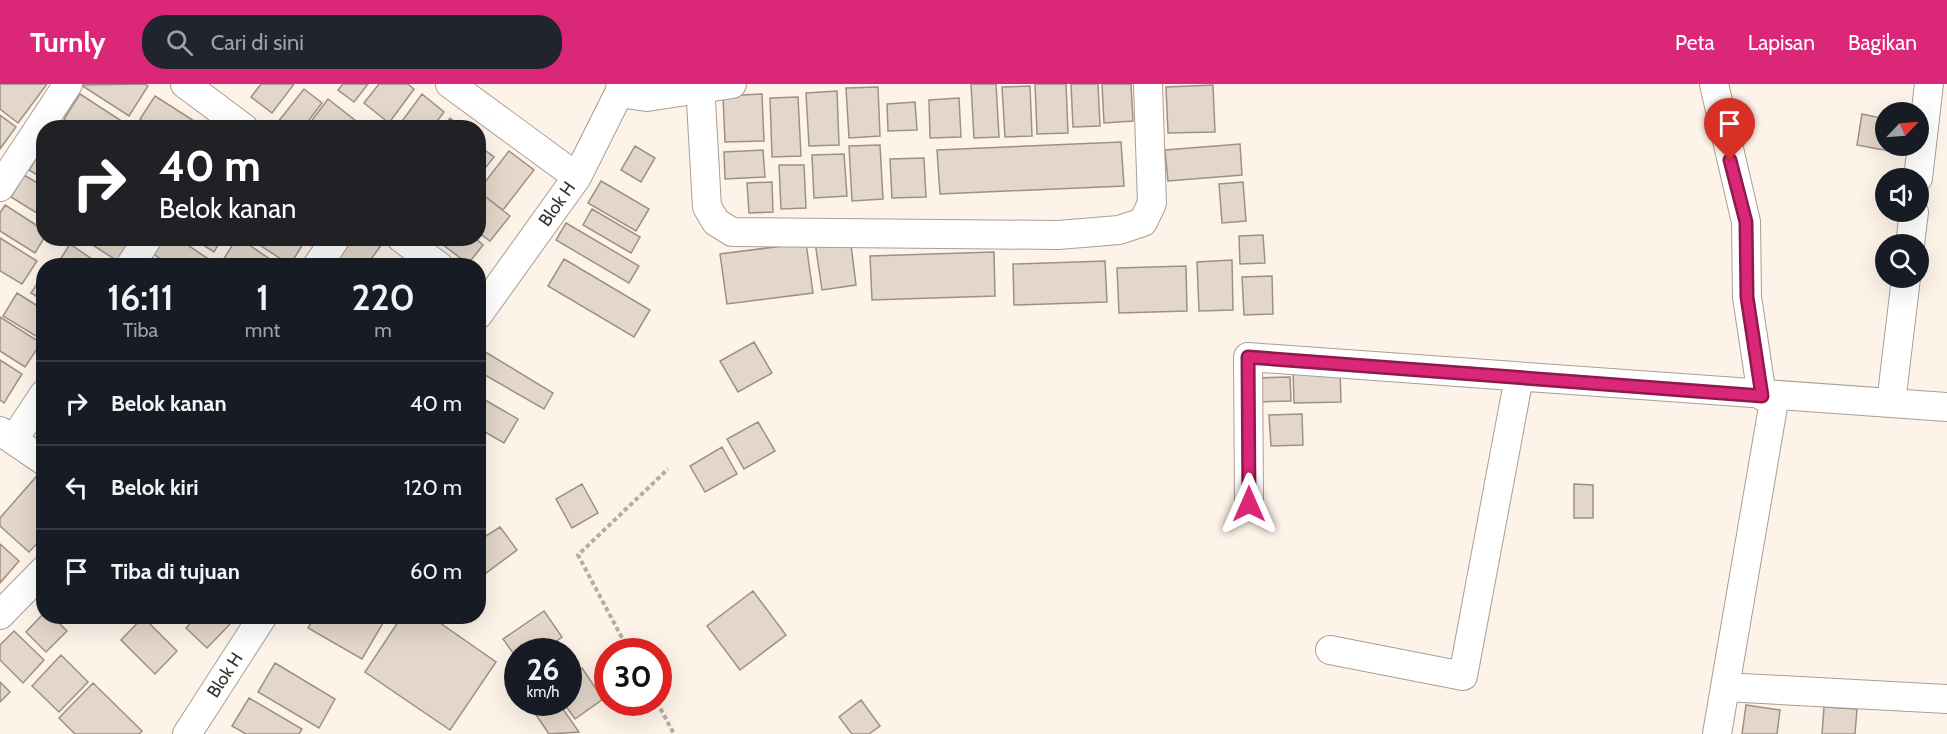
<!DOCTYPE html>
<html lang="id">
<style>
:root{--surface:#171b24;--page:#20242c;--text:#f1f3f6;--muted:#9ea1a6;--line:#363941;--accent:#db2777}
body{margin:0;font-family:Cabin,sans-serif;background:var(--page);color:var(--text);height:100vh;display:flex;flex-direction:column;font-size:22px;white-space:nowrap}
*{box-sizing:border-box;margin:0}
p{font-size:20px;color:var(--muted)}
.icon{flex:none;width:33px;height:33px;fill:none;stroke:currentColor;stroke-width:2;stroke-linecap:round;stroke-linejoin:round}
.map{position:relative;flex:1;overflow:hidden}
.panel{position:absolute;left:36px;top:174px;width:450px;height:366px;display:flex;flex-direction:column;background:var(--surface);border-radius:24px;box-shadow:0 6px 24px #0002}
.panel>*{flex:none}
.banner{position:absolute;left:36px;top:36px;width:450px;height:126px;border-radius:24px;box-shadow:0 6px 24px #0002;background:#202124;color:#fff;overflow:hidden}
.needle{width:39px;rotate:65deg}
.tools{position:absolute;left:1875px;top:18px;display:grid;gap:12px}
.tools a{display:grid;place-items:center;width:54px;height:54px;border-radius:50%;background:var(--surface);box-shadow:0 6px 24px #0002;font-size:30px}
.speed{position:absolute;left:504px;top:554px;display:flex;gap:12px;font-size:30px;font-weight:700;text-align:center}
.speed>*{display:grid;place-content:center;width:78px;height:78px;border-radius:50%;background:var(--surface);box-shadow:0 6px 24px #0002;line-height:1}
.speed small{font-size:15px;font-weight:400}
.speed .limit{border:9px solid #d22;background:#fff;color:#111}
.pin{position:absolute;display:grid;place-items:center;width:51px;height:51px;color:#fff;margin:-62px -26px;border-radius:50% 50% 50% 0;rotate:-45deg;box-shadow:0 0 6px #0007}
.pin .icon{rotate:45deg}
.me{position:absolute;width:66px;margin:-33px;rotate:0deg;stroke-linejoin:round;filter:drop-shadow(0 0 4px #0008)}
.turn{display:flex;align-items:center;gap:21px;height:126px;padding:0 24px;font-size:27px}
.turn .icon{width:78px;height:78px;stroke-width:2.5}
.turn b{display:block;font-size:42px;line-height:51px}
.eta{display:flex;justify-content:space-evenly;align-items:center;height:102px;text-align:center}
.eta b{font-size:36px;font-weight:600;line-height:42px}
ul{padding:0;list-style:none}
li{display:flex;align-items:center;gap:18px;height:84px;padding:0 24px;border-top:2px solid var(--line)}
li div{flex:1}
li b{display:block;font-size:22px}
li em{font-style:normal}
header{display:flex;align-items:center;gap:36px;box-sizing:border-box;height:84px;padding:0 30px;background:var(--accent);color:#fff}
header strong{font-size:28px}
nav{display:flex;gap:33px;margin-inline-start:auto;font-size:21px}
.search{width:420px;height:54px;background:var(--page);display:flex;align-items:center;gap:15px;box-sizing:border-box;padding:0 21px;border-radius:24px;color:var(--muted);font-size:22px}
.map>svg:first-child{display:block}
</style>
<header>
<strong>Turnly</strong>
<div class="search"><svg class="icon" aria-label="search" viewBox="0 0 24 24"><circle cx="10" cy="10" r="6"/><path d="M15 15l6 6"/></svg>Cari di sini</div>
<nav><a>Peta</a><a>Lapisan</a><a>Bagikan</a></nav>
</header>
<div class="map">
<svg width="1947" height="650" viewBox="0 0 1947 650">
<rect width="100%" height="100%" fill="#fef3e9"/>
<path fill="#e3d6ca" stroke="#9d9186" stroke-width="1.5" d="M0 0H47L18 39 0 25Z
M145 0 148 2 129 32 81 1Z
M261 0H294L272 29 251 13Z
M343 0H368L354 18 338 6Z
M379 0H408L414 5 389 39 364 19Z
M971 0H996L999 53 974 54Z
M1035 0H1066L1068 49 1037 50Z
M1071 0H1098L1100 42 1073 43Z
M1102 0H1131L1133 37 1104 39Z
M1213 1 1215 48 1168 49 1166 3Z
M1030 2 1032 52 1005 53 1002 3Z
M878 3 880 52 849 54 846 4Z
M304 5 322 19 303 44H285L278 38Z
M837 7 839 61 809 62 806 9Z
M80 10 120 36 115 44H77L64 35Z
M422 10 444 28 432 44H397Z
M762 10 764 57 725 58 723 12Z
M155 12 202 42 201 44H153L140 35Z
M798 13 801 72 772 73 770 14Z
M959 14 961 53 930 54 929 16Z
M328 15 356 37 351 44H306Z
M915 18 917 46 888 47 887 20Z
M1862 30 1886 35V62H1896L1895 68 1857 61Z
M0 31 16 43 0 65Z
M450 34 463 44H443Z
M1121 58 1124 102 940 110 937 66Z
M1240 60 1242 91 1168 97 1165 66Z
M478 61 494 73 478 93Z
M880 61 883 115 852 117 849 62Z
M44 62V95L29 86Z
M635 62 655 74 641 98 621 86Z
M763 66 765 93 725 95 724 68Z
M509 67 534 86 503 126 478 107Z
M844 70 847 112 814 114 812 71Z
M924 74 926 113 892 114 890 75Z
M779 81H804L806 124 781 125Z
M24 91 44 103 43 133 11 113Z
M601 97 649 125 636 147 588 119Z
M772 98 773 128 749 129 747 99Z
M1243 98 1246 137 1222 139 1219 100Z
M478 107 510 132 490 157 478 148Z
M5 121 44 146V154L35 169 0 147V129Z
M592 125 640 153 631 169 583 141Z
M566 139 639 182 629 199 556 156Z
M1263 151 1265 179 1240 180 1239 152Z
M850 153 856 201 822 206 815 158Z
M0 154 37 177 22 200 0 187Z
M94 154H134L119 178 91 160Z
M157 154H177L207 174 202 182H171L149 167Z
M192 154H222L214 168Z
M237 154H239L280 182H231L223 176Z
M249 154H294L303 160 290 181Z
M349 154H375L382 160 366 182H344L334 174Z
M446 154H475L483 161 468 180 442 160Z
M806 159 813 209 727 220 720 170Z
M70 160 101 181 100 182H56Z
M994 168 995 212 872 216 870 172Z
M564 175 650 226 634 253 548 202Z
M1232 176 1233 226 1199 227 1197 178Z
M1105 177 1107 218 1014 221 1013 180Z
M1186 182 1187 227 1119 229 1117 184Z
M44 189V217L31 209Z
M1272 192 1273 230 1244 231 1242 193Z
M17 209 44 226V257L3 232Z
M0 233 41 259 25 283 0 267Z
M754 258 772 289 738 308 720 277Z
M482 266 553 309 544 325 478 287V271Z
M0 276 22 290 4 319 0 316Z
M1340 286 1341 318 1294 319 1293 288Z
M1290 293 1291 317 1257 318 1256 294Z
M478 312 518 335 504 359 478 344Z
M1302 330 1303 361 1271 362 1269 331Z
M758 338 775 367 744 385 727 355Z
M722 363 737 390 705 408 690 382Z
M42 386 44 452 29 468 0 442V434Z
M582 400 598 429 572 444 556 415Z
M1574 400 1593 401V434H1574Z
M500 443 517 466 478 495V457Z
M0 460 19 477 0 499Z
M753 507 786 551 740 586 707 542Z
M544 527 562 553 543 567H518V576L503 555Z
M44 529V532H52L67 547 46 568 26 548Z
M197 532H226L232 538 207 564 186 544Z
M315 532H372L383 539 362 575 308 544Z
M402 532H430L496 578 450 646 365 588Z
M143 533 177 567 155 590 121 556Z
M14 547 44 576 23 599 0 576V561Z
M61 571 88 598 59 628 32 602Z
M275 579 335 615 319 644 258 608Z
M582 584 603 615 575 635 563 618H568V594Z
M0 598 10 608 0 618Z
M93 599 142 647 139 650H75L59 634Z
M249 614 302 645 299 650H246L232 642Z
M861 616 880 642 869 650H852L839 633Z
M535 618H558L579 648 549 650 530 622Z
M1746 621 1780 626 1777 650H1742Z
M1824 623 1857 625 1855 650H1822Z"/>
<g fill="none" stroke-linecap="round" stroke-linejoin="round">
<defs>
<path id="minor" d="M185 0 244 44
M450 0 577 93
M700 0 707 123 716 138 732 148 1058 151 1119 146 1143 138 1152 119 1148 0
M1714 0 1746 138 1747 213 1762 312
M619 9 647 13 732 0
M1918 94 1929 0
M0 103 68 0
M401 154 439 182
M1910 160 1914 128
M130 182 148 154
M317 182 336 154
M478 231 577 93 619 9 621 0
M1891 319 1906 194
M0 347 44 377
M14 355 44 310
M1249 420 1248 273 1947 323
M0 531 44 486
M1330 566 1463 592 1519 293
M1725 603 1775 311
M187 650 263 532
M1717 650 1725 603 1947 615"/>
</defs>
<use href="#minor" stroke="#ab9e93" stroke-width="30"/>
<path stroke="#b5aca4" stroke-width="4" stroke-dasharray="4.5 3" stroke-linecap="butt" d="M629 567 578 471 668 385
M657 618 674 650"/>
<use href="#minor" stroke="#fff" stroke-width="28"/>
</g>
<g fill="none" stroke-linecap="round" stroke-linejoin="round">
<defs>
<path id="route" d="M1249 420 1248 273 1762 312 1747 213 1746 138 1730 76"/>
</defs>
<use href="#route" stroke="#8e194d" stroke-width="15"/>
<use href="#route" stroke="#db2777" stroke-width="10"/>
</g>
<g text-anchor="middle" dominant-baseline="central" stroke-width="4.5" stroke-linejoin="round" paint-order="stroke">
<g font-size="18" fill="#37322e" stroke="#fff">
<text transform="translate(557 120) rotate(-55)">Blok H</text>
<text transform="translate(225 591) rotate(-57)">Blok H</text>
</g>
</g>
</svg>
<div class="tools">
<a><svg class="needle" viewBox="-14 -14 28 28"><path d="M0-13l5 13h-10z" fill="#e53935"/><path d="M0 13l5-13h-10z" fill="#9ea1a6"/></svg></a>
<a><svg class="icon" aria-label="sound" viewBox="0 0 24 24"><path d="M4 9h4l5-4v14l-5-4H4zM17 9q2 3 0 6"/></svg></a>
<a><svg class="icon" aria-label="search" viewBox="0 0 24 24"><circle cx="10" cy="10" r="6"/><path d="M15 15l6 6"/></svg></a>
</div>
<div class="speed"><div>26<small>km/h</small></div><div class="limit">30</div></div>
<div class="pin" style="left:1730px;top:76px;background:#d93025"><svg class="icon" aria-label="arrive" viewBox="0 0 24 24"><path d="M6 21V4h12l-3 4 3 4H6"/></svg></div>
<svg class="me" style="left:1249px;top:420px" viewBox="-20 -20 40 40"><path d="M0-17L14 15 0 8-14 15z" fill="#db2777" stroke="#fff" stroke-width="4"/></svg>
<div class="banner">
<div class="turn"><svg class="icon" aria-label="right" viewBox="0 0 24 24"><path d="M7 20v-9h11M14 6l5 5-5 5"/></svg><div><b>40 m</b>Belok kanan</div></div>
</div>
<section class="panel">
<div class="eta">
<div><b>16:11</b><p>Tiba</p></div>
<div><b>1</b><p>mnt</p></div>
<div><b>220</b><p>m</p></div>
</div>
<ul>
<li><svg class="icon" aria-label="right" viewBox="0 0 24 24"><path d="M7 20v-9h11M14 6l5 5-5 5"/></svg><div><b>Belok kanan</b></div><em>40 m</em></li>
<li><svg class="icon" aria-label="left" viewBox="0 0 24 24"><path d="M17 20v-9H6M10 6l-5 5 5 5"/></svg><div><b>Belok kiri</b></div><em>120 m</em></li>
<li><svg class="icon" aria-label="arrive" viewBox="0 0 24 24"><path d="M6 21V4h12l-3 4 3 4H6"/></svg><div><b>Tiba di tujuan</b></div><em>60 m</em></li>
</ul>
</section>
</div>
